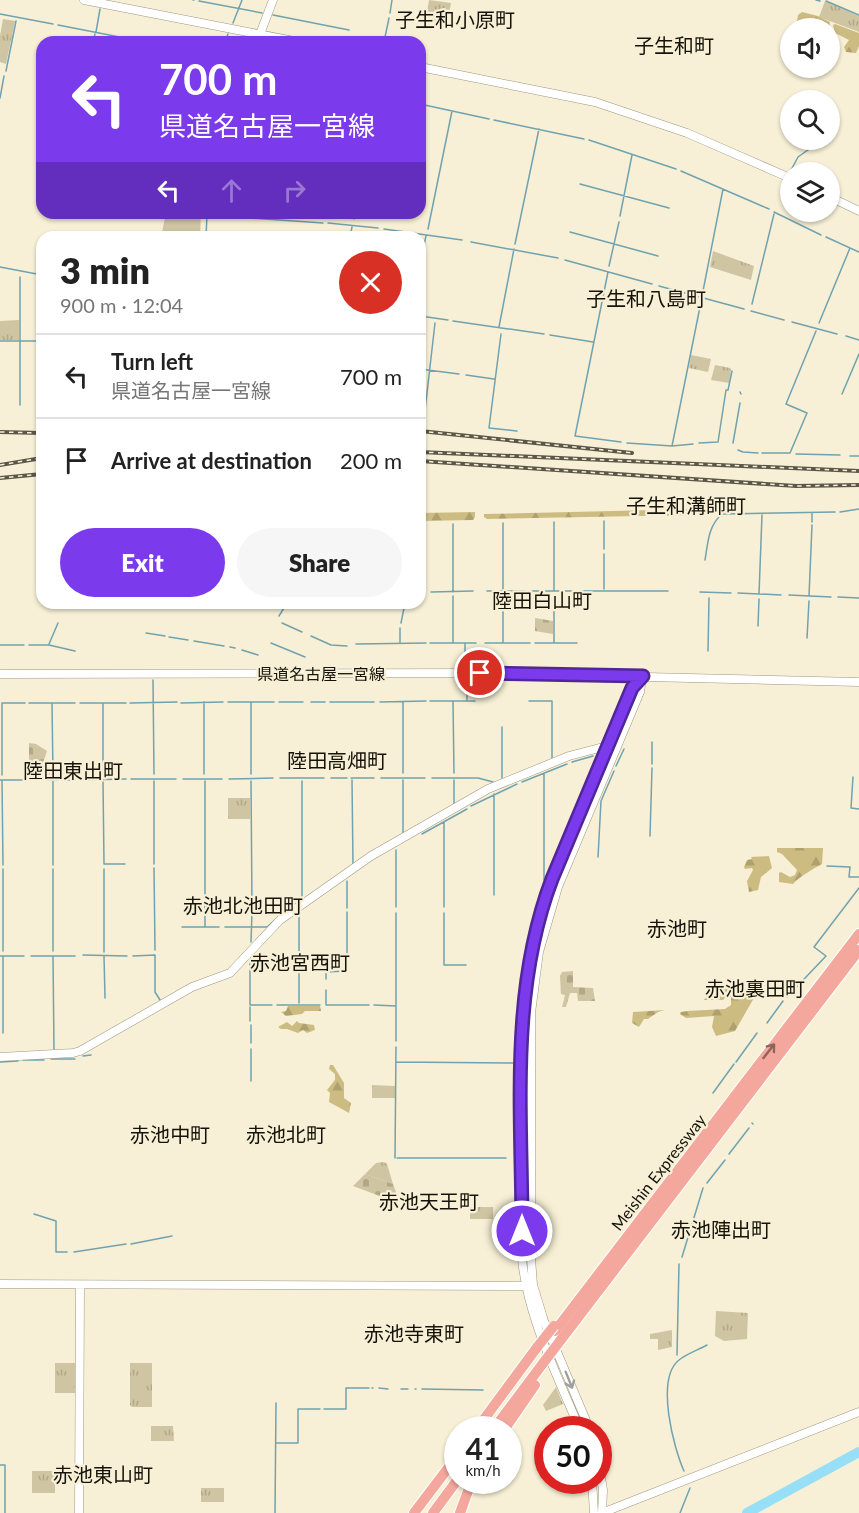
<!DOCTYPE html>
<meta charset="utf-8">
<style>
:root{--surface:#fff;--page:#f6f6f6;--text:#222;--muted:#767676;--line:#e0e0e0;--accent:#7c3aed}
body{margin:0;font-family:Lato,"Noto Sans JP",sans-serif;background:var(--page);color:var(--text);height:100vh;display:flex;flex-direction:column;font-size:22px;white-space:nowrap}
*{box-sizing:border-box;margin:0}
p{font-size:20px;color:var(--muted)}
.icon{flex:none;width:33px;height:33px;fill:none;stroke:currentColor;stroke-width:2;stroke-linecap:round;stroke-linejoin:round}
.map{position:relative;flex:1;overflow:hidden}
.side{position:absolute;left:36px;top:231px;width:390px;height:378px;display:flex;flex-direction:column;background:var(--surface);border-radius:18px;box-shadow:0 2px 4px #0004}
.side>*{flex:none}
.top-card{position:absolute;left:36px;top:36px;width:390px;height:183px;border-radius:18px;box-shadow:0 2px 4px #0004;background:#7c3aed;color:#fff;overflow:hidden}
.tools{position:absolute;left:780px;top:18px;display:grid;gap:12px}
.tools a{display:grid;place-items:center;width:60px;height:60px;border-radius:50%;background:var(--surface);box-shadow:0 2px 4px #0004;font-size:30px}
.speed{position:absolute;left:444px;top:1416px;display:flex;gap:12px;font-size:30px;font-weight:700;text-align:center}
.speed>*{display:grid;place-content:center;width:78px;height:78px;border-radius:50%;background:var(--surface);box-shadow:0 2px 4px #0004;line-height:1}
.speed small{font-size:15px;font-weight:400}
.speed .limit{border:9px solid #d22;background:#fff;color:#111}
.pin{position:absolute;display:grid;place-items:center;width:51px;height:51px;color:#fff;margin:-26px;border:3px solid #fff;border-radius:50%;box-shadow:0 2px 6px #0007}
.me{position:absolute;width:66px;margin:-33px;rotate:0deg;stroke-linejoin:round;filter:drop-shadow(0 0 4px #0008)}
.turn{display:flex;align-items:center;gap:21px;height:126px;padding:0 24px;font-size:27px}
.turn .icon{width:78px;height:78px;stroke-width:2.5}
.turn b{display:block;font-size:42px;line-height:51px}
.lanes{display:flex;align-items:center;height:57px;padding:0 24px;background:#0003;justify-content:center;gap:30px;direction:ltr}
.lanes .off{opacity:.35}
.round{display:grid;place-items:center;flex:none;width:63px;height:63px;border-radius:32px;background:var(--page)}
.headline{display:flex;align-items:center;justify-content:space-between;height:102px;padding:0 24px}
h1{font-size:36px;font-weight:800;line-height:45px}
.action{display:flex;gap:12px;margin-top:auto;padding:12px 24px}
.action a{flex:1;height:69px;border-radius:36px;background:var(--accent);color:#fff;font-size:24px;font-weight:800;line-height:69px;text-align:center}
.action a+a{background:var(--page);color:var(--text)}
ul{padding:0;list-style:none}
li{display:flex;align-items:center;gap:18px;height:84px;padding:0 24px;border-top:2px solid var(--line)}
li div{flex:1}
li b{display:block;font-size:22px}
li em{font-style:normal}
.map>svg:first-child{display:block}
</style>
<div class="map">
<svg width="859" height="1513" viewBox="0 0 859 1513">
<defs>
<pattern id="grass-tufts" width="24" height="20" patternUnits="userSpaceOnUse" patternTransform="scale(1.5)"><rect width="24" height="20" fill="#cfc5a2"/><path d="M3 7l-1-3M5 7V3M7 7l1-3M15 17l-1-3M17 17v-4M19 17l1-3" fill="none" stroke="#b1a88a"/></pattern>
<pattern id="forest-firs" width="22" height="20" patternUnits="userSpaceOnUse" patternTransform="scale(1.5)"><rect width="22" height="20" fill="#cdbc82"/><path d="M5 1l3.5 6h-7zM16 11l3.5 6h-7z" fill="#afa16f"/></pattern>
<pattern id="cemetery-stones" width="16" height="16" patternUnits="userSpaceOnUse" patternTransform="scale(1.5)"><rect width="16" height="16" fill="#cfc5a2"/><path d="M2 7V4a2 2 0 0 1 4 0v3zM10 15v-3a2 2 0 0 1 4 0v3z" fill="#b1a88a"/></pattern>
</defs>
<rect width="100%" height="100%" fill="#f7f0d6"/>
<path fill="url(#grass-tufts)" d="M429 0 451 3 447 25 428 21 426 17Z
M825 1 859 16V32L819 17Z
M3 19 15 21 6 64 0 62V36Z
M713 251 754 266 751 280 710 267Z
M19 320V340H0V321Z
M691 355 711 359 708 372 689 368Z
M715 365 730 368 731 370 729 383 711 380Z
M29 761 43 763V767H52V776H31L29 773Z
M228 798H250V819H228Z
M372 1085 395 1086V1098H372Z
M384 1162 387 1164 393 1184 365 1174 376 1163Z
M470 1207H493V1219H470Z
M716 1311 748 1313 747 1339 724 1341 715 1336Z
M672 1330V1347L658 1350V1339H650V1334Z
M55 1363H75V1393H55Z
M130 1363H152V1407H132L130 1405Z
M556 1387 563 1404 546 1411 543 1405Z
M151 1426H173L174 1441H151Z
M32 1471H55V1493H32Z
M201 1488H224V1502H201Z"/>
<path fill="url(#forest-firs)" d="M802 12 818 16 830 22 829 28H812L797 21 798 15Z
M835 24 859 33V46L856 53 846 52 844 47 849 40 835 33 833 25Z
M696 509 693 515 487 519 484 517V514Z
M475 512V517L473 520 420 521V513Z
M777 848H823L822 864C813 869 800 876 793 884L779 882V873L781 872 790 877 795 875 797 870 782 854 777 852Z
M769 856 772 868 761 877 758 890 749 892 747 881 753 870 752 868 745 869 744 867 747 860 752 859 751 857Z
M738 987C744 991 752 985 758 991L735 1031 716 1036 712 1027 714 1016 686 1018 680 1014 681 1012 687 1011 725 1009 731 1005V997H726L723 1000H704C712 989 725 988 738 987Z
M288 1006H320L321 1011H305L302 1014 286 1016 281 1012 286 1011Z
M665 1010 658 1012 648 1019H644L639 1027 632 1023 633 1012Z
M297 1021 299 1023 314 1025 315 1030 307 1033 303 1030 298 1033 287 1029H281L278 1027 287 1022 292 1026Z
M330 1065H333L344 1083V1098L351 1103 349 1113 329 1102 330 1093 327 1090 335 1080V1074L329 1069Z"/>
<path fill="url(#cemetery-stones)" d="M535 618 553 621V634L535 631Z
M29 743 36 744 47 751 43 763 29 761Z
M573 971V987L593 988 595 1001H578L577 993H570L566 1007H562L565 995 561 994 560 976 562 972Z
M365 1174 393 1184 396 1192 393 1201 353 1186Z"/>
<path fill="#cfc5a2" d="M166 213H201L200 237H161Z"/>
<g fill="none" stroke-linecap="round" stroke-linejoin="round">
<path stroke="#70a2af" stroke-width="1.5" d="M193 0H194
M816 0 820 1
M199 1 262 13
M826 1 859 15
M390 13 392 0
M0 14 53 24
M273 15 349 30
M233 23 242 0
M58 25 135 40
M96 32 100 9
M141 41 145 42
M93 42 95 34
M225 42 228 34
M384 42 389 18
M6 71 16 21
M0 98 4 76
M420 104 489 119
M494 120 584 139
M589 140 676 169
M681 171 769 209
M790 172 798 157 822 140
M580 184 669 208
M774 212 821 235
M620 216 632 155
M354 219 355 213
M328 223 378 228
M384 229 462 240
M428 229 452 111
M570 232 658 256
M206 237 207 215 323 223
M350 237 352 227
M826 237 859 252
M471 242 558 258
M515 244 539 129
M565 260 652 284
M420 264 426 236
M609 266 619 222
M0 267 42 275
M608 272 575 436 621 442
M20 277V405
M659 286 744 309
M703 291 723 189
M752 304 774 214
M751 311 784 320
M420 316 448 320
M453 321 544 334
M792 322 837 334
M819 323 850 248
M499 327 514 249
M501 334 489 428 517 431
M550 335 593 342
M846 336 859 340
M0 341H42
M420 369 459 374
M466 375 494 379
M740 392 741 394
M842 394 859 354
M424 419 435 323
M627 443 672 446 693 444
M699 443 718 442 726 390H728L732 371
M733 443 740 403
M672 446 702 297
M738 450 743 452 758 453
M762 453H790
M790 453 807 413 786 404 816 331
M796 454 840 455
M850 456H859
M840 512 859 509
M554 522V591
M812 522V513
M453 524V592
M604 549V521
M705 560C708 543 708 526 722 514L835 512
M604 589V554
M487 591H525
M503 591V523
M532 591H576
M582 591H668
M420 592H425
M431 592 473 591
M700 592 731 593
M738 593 781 595
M759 594 762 515
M789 595 831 597
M453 596V643
M503 596V643
M554 596V643
M809 596 812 525
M838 597 859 598
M279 616 287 603
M282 623 302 632
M401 623 405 603
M758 626 759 599
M146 633 165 636
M311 636 331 645 347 646
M169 637 188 640
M807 638 809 601
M194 641 224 646
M400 642V628
M271 643 305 657
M430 643H476
M485 643H530
M535 643H577
M49 644 58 623
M356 644 426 643
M0 645H24
M29 645H49L75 651
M230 647 235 648
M242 650 258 655
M708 651 709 598
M465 666V643
M153 680 154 774
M467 680V700
M430 701H475
M453 701 454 773
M529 701H552V758
M204 702V774
M228 702H274
M251 702V774
M279 702H303
M311 702H325
M330 702H374
M380 702 426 701
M403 702V773
M29 703H75
M52 703 53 775
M80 703H126
M103 703V774
M130 703 177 702
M181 703 223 702
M572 762 593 756
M652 764V742
M616 766 624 749
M2 775V703H25
M853 777 851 808 859 809
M280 778H324
M331 778H347
M351 778H374
M381 778H425
M432 778H478L493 782
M502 778V727
M131 779H176
M183 779H222
M229 779 273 778
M0 780H25
M30 780H75
M81 780 126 779
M352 780 353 865
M454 780V804
M2 781 3 865
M53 781V865
M154 781V864
M205 781V908
M251 781 252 908
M103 782 104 864H125
M522 782 567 764
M471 806 517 784
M403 833V780
M422 834 467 809
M650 836 652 768
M598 857 601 801 614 771
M827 866 850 867 849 877H859
M154 868 155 950
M3 869V951
M53 869V951
M104 869V952
M544 880V773
M494 895V794
M396 907V850
M444 907V822
M347 908V881
M205 912V927H219
M444 913V965H466
M282 914 302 899V781
M182 927H205
M225 927H267L275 920
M251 942 252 912
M83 955 127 956
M0 956H24
M3 956V1033
M31 956H75
M53 956 54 1049
M104 956 105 998
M133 956 155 955V992L160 1000
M250 961V1005H272
M326 979V972L347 971V912
M326 990V1005H369
M787 997 826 956 814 947 859 888
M299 1003V915
M277 1005H320
M374 1005 396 1006V1041
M396 1006V913
M250 1007V1021
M767 1023 783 1001
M251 1025V1043
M251 1049V1081
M83 1056 91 1055
M51 1059H75
M23 1060H44
M0 1062 18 1061
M396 1062 516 1063
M736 1062 757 1033
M713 1093 734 1064
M752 1123 753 1124
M729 1154 749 1128
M395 1158 396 1047
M397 1158H506
M707 1183 725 1160
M34 1214 56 1221V1252H67
M131 1244 172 1236
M74 1252 126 1244
M682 1257 703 1188
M677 1355 679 1264
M372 1388H373
M379 1388 388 1389
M401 1389H408
M415 1389H416
M422 1389 483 1390
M324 1409H346V1388H369
M276 1443H298V1409H320
M0 1465H5V1513
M684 1471C674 1449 655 1379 679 1360 686 1354 698 1350 707 1345
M275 1513 276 1403
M680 1513 690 1488"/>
<path stroke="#97dff6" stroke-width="10" d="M747 1513 859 1452"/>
<defs>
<path id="secondary" d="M84 0 299 42
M260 34 273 0
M420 67 595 102 687 133 790 178
M830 197 859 211
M0 674 480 673 859 682
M0 1057 73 1053 80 1051 192 987 230 973 280 920 371 856 488 789 569 756 607 746
M0 1284 528 1286
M580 1430C557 1374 528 1319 522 1259L521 1044 524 991 529 960 541 910 552 879 632 689 643 676
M590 1430 544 1321 533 1285 531 1258V1013L539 952 558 887 640 692 642 678
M598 1460 603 1490 602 1513
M592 1480 594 1513
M79 1513 80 1285
M602 1513 859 1412"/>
<path id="highway" d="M555 1331 859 934
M560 1341 859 950
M476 1430 538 1346
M493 1430 544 1362
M504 1430 535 1385
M414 1513 458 1455
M433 1513 458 1479
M460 1513 472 1480"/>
</defs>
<use href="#secondary" stroke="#9e977f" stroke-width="9"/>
<use href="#highway" stroke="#fff" stroke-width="12"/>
<use href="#secondary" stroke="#fff" stroke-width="8"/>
<use href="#highway" stroke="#f4a79d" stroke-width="10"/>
<defs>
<path id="rail" d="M420 431 632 453
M0 432 42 433
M420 452 859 471
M420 461 796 486 859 485
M0 465 42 458
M0 478 42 474"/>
</defs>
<use href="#rail" stroke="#5b5648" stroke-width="4"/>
<use href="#rail" stroke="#f7f0d6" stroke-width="1.5" stroke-dasharray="4.5" stroke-linecap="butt"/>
<defs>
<path id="highway-bridge" d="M538 1346 554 1326
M544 1362 560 1341"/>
</defs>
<use href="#highway-bridge" stroke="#fff" stroke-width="12" stroke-linecap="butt"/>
<use href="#highway-bridge" stroke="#f4a79d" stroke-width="10"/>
</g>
<defs><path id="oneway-shaft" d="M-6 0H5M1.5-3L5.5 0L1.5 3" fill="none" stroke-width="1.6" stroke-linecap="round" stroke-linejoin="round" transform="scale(1.5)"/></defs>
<use stroke="#90645a" href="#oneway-shaft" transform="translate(769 1051) rotate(-52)"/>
<use stroke="#a1a09d" href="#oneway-shaft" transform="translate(569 1380) rotate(68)"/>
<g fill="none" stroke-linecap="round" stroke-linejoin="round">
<defs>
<path id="route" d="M480 673 643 676 632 688 552 879C509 992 522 1113 522 1231"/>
</defs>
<use href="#route" stroke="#51269a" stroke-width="15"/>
<use href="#route" stroke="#7c3aed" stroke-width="10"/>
</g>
<g text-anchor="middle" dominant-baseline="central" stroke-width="4.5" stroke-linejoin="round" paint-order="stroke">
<g font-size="16" fill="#151209" stroke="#f7f0d6">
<text x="321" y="673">県道名古屋一宮線</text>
<text transform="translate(658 1172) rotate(-52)">Meishin Expressway</text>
</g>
<g font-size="20" fill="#151209" stroke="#f7f0d6">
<text x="455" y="19">子生和小原町</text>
<text x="674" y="45">子生和町</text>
<text x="646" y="298">子生和八島町</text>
<text x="686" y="505">子生和溝師町</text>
<text x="542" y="600">陸田白山町</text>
<text x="337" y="760">陸田高畑町</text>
<text x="73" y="770">陸田東出町</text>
<text x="243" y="905">赤池北池田町</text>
<text x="677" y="928">赤池町</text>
<text x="300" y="962">赤池宮西町</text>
<text x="755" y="988">赤池裏田町</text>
<text x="170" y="1134">赤池中町</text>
<text x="286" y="1134">赤池北町</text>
<text x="429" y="1201">赤池天王町</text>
<text x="721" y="1229">赤池陣出町</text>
<text x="414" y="1333">赤池寺東町</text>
<text x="103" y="1474">赤池東山町</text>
</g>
</g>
</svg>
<div class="tools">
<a><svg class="icon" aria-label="sound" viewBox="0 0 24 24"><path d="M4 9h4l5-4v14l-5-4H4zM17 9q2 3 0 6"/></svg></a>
<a><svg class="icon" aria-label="search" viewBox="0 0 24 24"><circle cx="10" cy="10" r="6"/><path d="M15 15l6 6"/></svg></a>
<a><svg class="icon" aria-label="layers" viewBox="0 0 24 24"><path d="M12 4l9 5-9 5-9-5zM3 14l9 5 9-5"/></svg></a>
</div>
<div class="speed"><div>41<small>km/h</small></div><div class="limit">50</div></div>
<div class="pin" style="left:480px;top:673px;background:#d93025"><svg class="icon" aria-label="arrive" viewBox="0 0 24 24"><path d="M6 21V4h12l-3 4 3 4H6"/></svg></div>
<svg class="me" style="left:522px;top:1231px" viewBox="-20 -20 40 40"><circle r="17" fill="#7c3aed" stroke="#fff" stroke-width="3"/><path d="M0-11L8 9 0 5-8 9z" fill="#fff"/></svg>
<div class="top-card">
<div class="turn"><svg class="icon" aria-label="left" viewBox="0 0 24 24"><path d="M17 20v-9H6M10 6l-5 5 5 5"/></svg><div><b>700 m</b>県道名古屋一宮線</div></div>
<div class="lanes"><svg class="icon" aria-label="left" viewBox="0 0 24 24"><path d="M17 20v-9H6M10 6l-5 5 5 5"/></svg><svg class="icon off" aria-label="ahead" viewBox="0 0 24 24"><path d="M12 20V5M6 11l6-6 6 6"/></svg><svg class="icon off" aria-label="right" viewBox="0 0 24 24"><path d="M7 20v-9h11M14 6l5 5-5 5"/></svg></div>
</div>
<section class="side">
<div class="headline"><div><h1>3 min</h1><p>900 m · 12:04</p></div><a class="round" style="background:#d93025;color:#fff"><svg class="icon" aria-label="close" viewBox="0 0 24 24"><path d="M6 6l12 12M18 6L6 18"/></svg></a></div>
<ul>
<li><svg class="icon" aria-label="left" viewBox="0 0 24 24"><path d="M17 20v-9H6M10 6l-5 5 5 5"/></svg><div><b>Turn left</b><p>県道名古屋一宮線</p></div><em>700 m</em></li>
<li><svg class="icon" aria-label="arrive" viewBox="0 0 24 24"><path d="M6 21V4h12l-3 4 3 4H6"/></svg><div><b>Arrive at destination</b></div><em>200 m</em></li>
</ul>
<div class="action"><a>Exit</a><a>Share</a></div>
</section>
</div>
